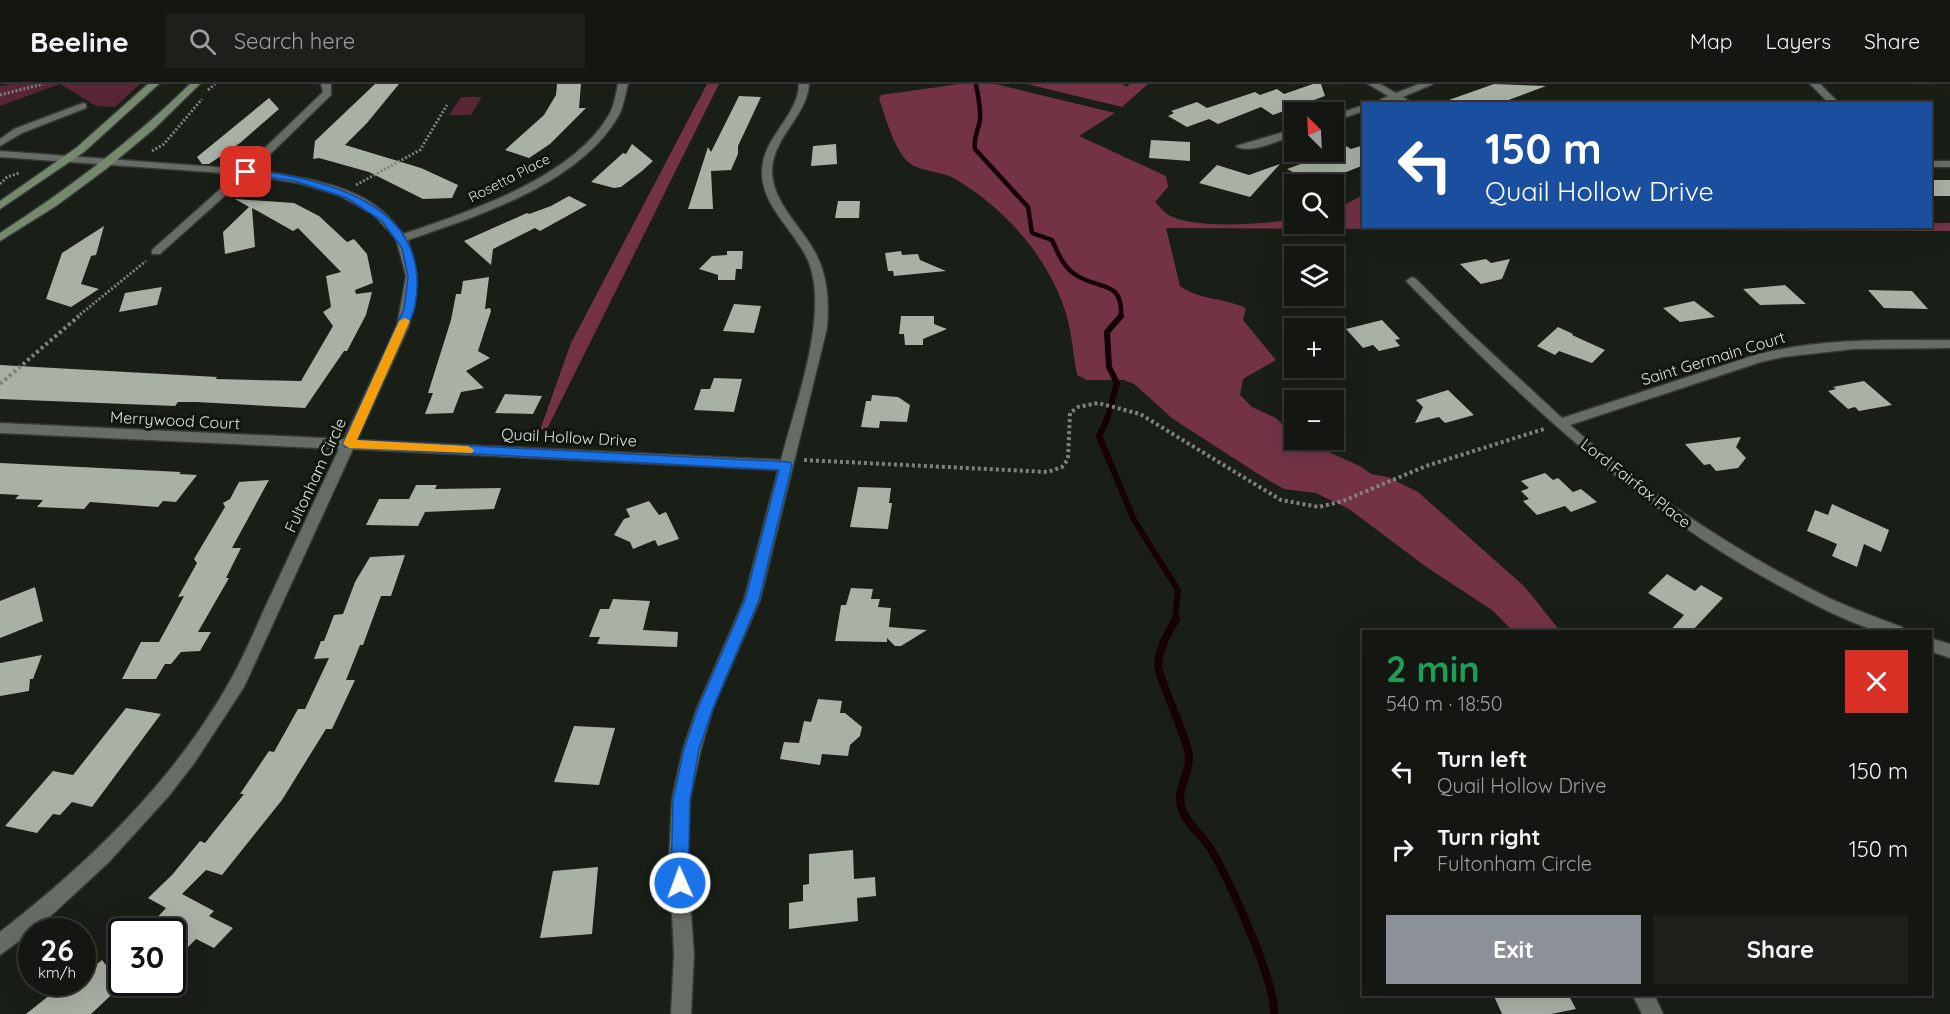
<!DOCTYPE html>
<meta charset="utf-8">
<style>
:root{--surface:#131611;--page:#1c1f1a;--text:#f1f3f6;--muted:#9d9f9f;--line:#323531;--accent:#8c9099}
body{margin:0;font-family:Quicksand,sans-serif;background:var(--page);color:var(--text);height:100vh;display:flex;flex-direction:column;font-size:22px;white-space:nowrap}
*{box-sizing:border-box;margin:0}
p{font-size:20px;color:var(--muted)}
.icon{flex:none;width:33px;height:33px;fill:none;stroke:currentColor;stroke-width:2;stroke-linecap:round;stroke-linejoin:round}
.map{position:relative;flex:1;overflow:hidden}
.details{position:absolute;left:1362px;top:546px;width:570px;height:366px;display:flex;flex-direction:column;background:var(--surface);border-radius:0px;box-shadow:0 6px 24px #0002,0 0 0 2px var(--line)}
.details>*{flex:none}
.banner{position:absolute;left:1362px;top:18px;width:570px;height:126px;border-radius:0px;box-shadow:0 6px 24px #0002,0 0 0 2px var(--line);background:#1a4fa0;color:#fff;overflow:hidden}
.needle{width:39px;rotate:336deg}
.buttons{position:absolute;left:1284px;top:18px;display:grid;gap:12px}
.buttons a{display:grid;place-items:center;width:60px;height:60px;border-radius:0px;background:var(--surface);box-shadow:0 6px 24px #0002,0 0 0 2px var(--line);font-size:30px}
.speed{position:absolute;left:18px;top:834px;display:flex;gap:12px;font-size:30px;font-weight:700;text-align:center}
.speed>*{display:grid;place-content:center;width:78px;height:78px;border-radius:50%;background:var(--surface);box-shadow:0 6px 24px #0002,0 0 0 2px var(--line);line-height:1}
.speed small{font-size:15px;font-weight:400}
.speed .limit{border:3px solid #111;border-radius:9px;background:#fff;color:#111}
.pin{position:absolute;display:grid;place-items:center;width:51px;height:51px;color:#fff;margin:-26px;border-radius:12px;box-shadow:0 3px 9px #0006}
.me{position:absolute;width:66px;margin:-33px;rotate:358deg;stroke-linejoin:round;filter:drop-shadow(0 0 4px #0008)}
.turn{display:flex;align-items:center;gap:21px;height:126px;padding:0 24px;font-size:27px}
.turn .icon{width:78px;height:78px;stroke-width:2.5}
.turn b{display:block;font-size:42px;line-height:51px}
.round{display:grid;place-items:center;flex:none;width:63px;height:63px;border-radius:0px;background:var(--page)}
.summary{display:flex;align-items:center;justify-content:space-between;height:102px;padding:0 24px}
h1{font-size:36px;font-weight:700;line-height:45px;color:#1e9e55}
.button{display:flex;gap:12px;margin-top:auto;padding:12px 24px}
.button a{flex:1;height:69px;border-radius:0px;background:var(--accent);color:#fff;font-size:24px;font-weight:700;line-height:69px;text-align:center}
.button a+a{background:var(--page);color:var(--text)}
ul{padding:0;list-style:none}
li{display:flex;align-items:center;gap:18px;height:78px;padding:0 24px}
li div{flex:1}
li b{display:block;font-size:22px}
li em{font-style:normal}
header{display:flex;align-items:center;gap:36px;box-sizing:border-box;height:84px;padding:0 30px;background:var(--surface);border-bottom:2px solid var(--line)}
header strong{font-size:28px}
nav{display:flex;gap:33px;margin-inline-start:auto;font-size:21px}
.search{width:420px;height:54px;background:var(--page);display:flex;align-items:center;gap:15px;box-sizing:border-box;padding:0 21px;border-radius:0px;color:var(--muted);font-size:22px}
.map>svg:first-child{display:block}
</style>
<header>
<strong>Beeline</strong>
<div class="search"><svg class="icon" aria-label="search" viewBox="0 0 24 24"><circle cx="10" cy="10" r="6"/><path d="M15 15l6 6"/></svg>Search here</div>
<nav><a>Map</a><a>Layers</a><a>Share</a></nav>
</header>
<div class="map">
<svg width="1950" height="930" viewBox="0 0 1950 930">
<rect width="100%" height="100%" fill="#191e17"/>
<path fill="#572533" d="M10 0H140L115 23 96 22 60 0 0 22V2Z
M461 13H482L471 31H449Z"/>
<path fill="#733345" d="M707 0H719L547 345 540 346 571 259Z
M959 0H995L1115 29 1079 52 1166 92 1168 103 1155 118C1160 123 1166 131 1173 133 1201 145 1264 140 1294 135V140H1334V126L1363 111 1364 142H1930L1931 139H1950V147L1166 144 1180 202C1200 216 1224 214 1246 224L1243 236 1276 276 1243 295 1240 311 1252 323 1276 334 1294 352V356H1302L1360 382 1371 390 1388 393 1418 408 1525 503 1560 547H1513L1492 526 1425 482 1349 425 1316 409 1284 405 1263 393 1173 335 1134 300 1124 296H1087L1077 291C1074 276 1073 261 1070 246 1058 184 1010 128 957 96 944 88 927 88 914 82 896 74 885 32 879 14L881 11Z
M1027 0H1122L1128 3 1129 0H1148L1122 23Z"/>
<g fill="none" stroke-linecap="round" stroke-linejoin="round">
<path stroke="#160005" stroke-width="4.5" d="M976 0C978 12 981 24 980 36 978 48 973 53 975 65L1028 123 1032 149 1052 156C1058 169 1063 183 1076 191 1100 207 1123 195 1121 233"/>
<path stroke="#160005" stroke-width="6" d="M1121 232 1107 248 1109 283 1117 299 1107 335 1099 352 1134 436 1178 506 1175 536"/>
<path stroke="#160005" stroke-width="8" d="M1176 535C1168 549 1159 564 1158 581 1157 591 1186 650 1189 671 1192 689 1171 708 1185 732 1191 743 1201 751 1208 761 1226 786 1277 902 1274 930"/>
</g>
<path fill="#a9b0a6" d="M375 0H399L367 39 345 61 421 84 458 101 452 114 423 115 369 88 319 74 313 75 315 57Z
M557 0H581L579 24H586L550 60 529 74 505 66 544 31 556 11Z
M1313 0H1321L1325 12 1273 31 1261 23 1218 40 1209 35 1187 43 1168 32 1174 29 1171 27 1197 18 1207 24 1255 8 1260 11 1277 5 1284 10Z
M1494 0 1546 2 1498 20H1446V17Z
M739 12 761 13 738 62V70L731 86 711 87 713 125H688L708 63 711 68Z
M269 14 279 25 240 59 209 80H202L197 73Z
M1334 55 1351 65 1364 61V81L1316 100 1287 85 1334 68Z
M1151 56 1190 58V77L1149 74Z
M632 60 653 77 642 87 621 103 614 104 591 98 623 69 626 70Z
M836 60 837 80 811 82 813 62Z
M1280 80 1250 113 1199 99 1217 81 1249 91Z
M1930 96H1950V112H1930Z
M569 112 587 121 540 147 535 144 493 165 491 181 464 157 527 129 529 130 551 122Z
M235 115 294 119 319 132 347 158 354 155 367 170 373 199 355 206 356 210 372 208 366 231 347 267H344L305 324 196 318H178L175 322 0 315V281L217 293 216 295 301 297 333 242 323 228 331 223 326 192 341 188 298 144 293 147 252 124 255 163 225 170 223 148 249 123Z
M838 117H860L859 134H835Z
M104 142 96 171 91 172 81 200 99 205 71 223 46 215 62 169Z
M727 167H743L742 185H736L735 196H718V191L699 185 712 172 727 171Z
M901 167 902 171 918 170 920 176 946 187 894 192 893 187H888L885 169Z
M1486 175 1491 179 1510 175 1502 195 1481 200 1460 180Z
M489 193 485 225 490 224 491 227 478 267 490 274 466 287 484 304 461 308 453 329 425 330 433 309H428L451 236 456 210H461L463 197Z
M1785 201 1806 220 1760 221 1743 205Z
M162 203 157 221 119 228 125 209Z
M1868 206 1912 207 1928 225 1884 224Z
M1694 217 1715 233 1680 238 1663 224Z
M734 220 761 222 754 249 723 247Z
M901 232H934V240L947 245 923 255V261H905L904 250H899Z
M1382 236 1400 255 1395 256 1400 262 1379 267 1373 261 1363 264 1346 245Z
M1558 243 1573 250 1572 251 1605 266 1592 279 1559 267 1555 271 1537 262Z
M714 294 742 295 734 328 694 326 701 305H710Z
M1864 297 1892 321 1859 327 1855 323 1848 325 1828 307 1836 305 1833 303Z
M1448 306 1474 331 1445 339 1439 333 1415 339 1423 323 1416 316Z
M505 310 542 312 533 330 495 329Z
M872 311 898 313 910 321 907 338 880 337 879 344 861 343 866 317H871Z
M1741 353 1736 363 1746 374 1738 384 1716 387 1710 380 1704 381 1685 360Z
M0 379 181 388 179 390 197 391 176 418 163 417 158 423 90 418 84 425 37 423 43 416 15 415 19 411 0 410Z
M1545 389 1553 396 1558 394 1573 408 1581 405 1597 418 1571 428 1565 422 1537 431 1523 417 1529 415 1521 407 1529 404 1521 397Z
M269 396 232 464H241L226 494H229L198 548H211L200 567 181 568 171 580H165L156 595H122L141 558H159L184 512 178 513 197 479 194 475 225 423 223 419 230 415 239 398Z
M416 401H437L435 405 501 404 494 425 425 428 418 442 366 441 379 415H409Z
M858 403 891 404 889 419H892L888 445 850 443Z
M649 417 659 431 666 428 679 455 658 462 655 456 633 465 630 458 614 451 624 435 630 433 626 425Z
M1832 420 1889 446 1881 468 1864 460 1857 483 1832 472 1837 460 1807 447 1815 426 1828 431Z
M405 471 391 512H381L363 561H360L346 596H355L332 645H326L282 716 222 791 206 786 182 810 214 827 209 832 233 844 214 864 196 855 187 864 172 856V848H167L152 839 166 824 148 814 172 791 200 757 205 759 244 710H240L269 667 274 668 298 625H305L329 574 314 575 321 557H324L334 531 343 530 355 498 370 473Z
M1667 490 1695 507 1701 501 1723 514 1691 548H1669L1684 531 1648 509Z
M35 503 43 537 0 554V517Z
M851 504 873 505 871 515H880L878 523 891 524 889 543 927 546 901 562H895L887 554V558L835 557 841 521H846Z
M613 515 650 517 643 546 678 548 677 563 597 560 600 553H589L600 525H609Z
M42 571 33 595H30L29 607 0 612V579Z
M818 615 842 617 840 629H845L862 643 860 652 850 661 848 672 822 670 820 681 780 675 784 658 799 659 804 637 811 638Z
M126 624 161 630 92 723 72 718 60 731 53 730 37 749 5 742 53 687 73 691Z
M574 642 615 644 599 701 554 698Z
M853 766 854 795 875 793 876 812 857 814 858 837 789 845V819L803 817V801L809 800V770Z
M598 783 592 850 540 854 553 787Z
M102 876 122 901 91 930H26L66 898H82V892Z
M1493 910H1568L1576 925 1551 930H1502Z"/>
<g fill="none" stroke-linecap="round" stroke-linejoin="round">
<defs>
<path id="minor" d="M321 0H331V11L254 86C294 92 350 99 381 126 389 132 396 142 403 150 470 127 571 95 609 31 614 22 616 10 618 0H628C625 10 624 22 619 31 580 100 478 132 408 156L417 192 409 242 357 356 781 376C795 321 829 232 809 179 797 148 761 123 762 87 763 52 798 33 799 0H809C807 33 772 53 772 88 773 119 801 142 815 168 828 192 829 218 827 244L760 516 713 624 701 665 690 715 687 775 694 870 691 930H671L674 870 669 775 672 715 683 665 697 624 744 516 778 386 353 365 244 603 195 678 168 713 108 779 42 840 0 871V848C90 778 175 696 231 595 245 570 256 543 268 517 292 466 315 415 339 365L0 349V339L344 355 397 242 406 192 396 155 373 130 338 111 298 99 248 91 160 170H152V166L237 90 0 73V67L243 85 323 8Z
M1368 0H1380L1396 9 1419 0H1433L1403 13 1414 20H1402L1395 16 1385 20H1371L1388 12Z
M1810 0H1820L1840 20H1830Z
M83 19 86 20V24L22 49 0 62V55L14 45Z
M1364 21V27L1334 37V31Z
M1294 45V51C1281 56 1248 71 1236 62Z
M1930 77H1950V83H1930Z
M1412 193 1416 195 1469 248 1562 334 1755 271C1818 254 1885 256 1950 256V264L1854 265 1783 273 1761 278 1570 341C1648 410 1736 468 1829 514 1853 525 1878 534 1902 543L1904 548C1895 548 1885 549 1877 547 1847 538 1817 522 1789 507 1643 430 1523 317 1408 199L1406 197Z
M1930 554 1950 560V574L1930 567Z
M1632 910H1654L1663 930H1642Z"/>
<path id="secondary" d="M148 0H159L84 68 0 125V117L76 64Z
M190 0H200L154 45 106 85 56 122 0 157V149C68 105 132 57 190 0Z"/>
</defs>
<use href="#minor" stroke="#353834" stroke-width="3"/>
<use href="#secondary" stroke="#353834" stroke-width="3"/>
<path stroke="#7e827d" stroke-width="3" stroke-dasharray="2 2" stroke-linecap="butt" d="M208 6 215 0
M0 11 43 0
M152 67 164 60 202 15
M0 100 7 93 19 89
M356 101 420 66 447 21
M77 233 146 177"/>
<path stroke="#7e827d" stroke-width="4" stroke-dasharray="3 3" stroke-linecap="butt" d="M0 300 79 232
M804 376 1048 388 1062 383 1068 375 1070 329 1078 323 1098 319 1140 330 1281 416 1319 423 1343 417 1426 382 1544 345"/>
<use href="#minor" fill="#666d64" fill-rule="evenodd"/>
<use href="#secondary" fill="#758a6c" fill-rule="evenodd"/>
</g>
<path fill="#1a73e8" stroke="#114b97" stroke-width="1.5" d="M246 85C324 95 434 118 415 222 412 236 403 251 397 264 384 295 371 325 357 356L790 378 792 381 759 516 713 624 699 665 690 716 688 799 686 804 680 807 673 804 671 799 673 716 684 665 698 624 745 516 779 386 345 363 343 360 404 225 408 193 402 164 382 137 347 114 295 97 243 90V86Z"/>
<path fill="#f59e0b" d="M405 234 410 237 357 356 468 362 474 366 472 369 349 364 343 360 399 237Z"/>
<g text-anchor="middle" dominant-baseline="central" stroke-width="6" stroke-linejoin="round" paint-order="stroke">
<g font-size="14" fill="#dde1dc" stroke="#10150e">
<text transform="translate(509 94) rotate(-27)">Rosetta Place</text>
</g>
<g font-size="16" fill="#dde1dc" stroke="#10150e">
<text transform="translate(1713 274) rotate(-17)">Saint Germain Court</text>
<text transform="translate(175 336) rotate(3)">Merrywood Court</text>
<text transform="translate(569 353) rotate(3)">Quail Hollow Drive</text>
<text transform="translate(315 391) rotate(-65)">Fultonham Circle</text>
<text transform="translate(1636 399) rotate(38)">Lord Fairfax Place</text>
</g>
</g>
</svg>
<div class="buttons">
<a><svg class="needle" viewBox="-14 -14 28 28"><path d="M0-13l5 13h-10z" fill="#e53935"/><path d="M0 13l5-13h-10z" fill="#9d9f9f"/></svg></a>
<a><svg class="icon" aria-label="search" viewBox="0 0 24 24"><circle cx="10" cy="10" r="6"/><path d="M15 15l6 6"/></svg></a>
<a><svg class="icon" aria-label="layers" viewBox="0 0 24 24"><path d="M12 4l9 5-9 5-9-5zM3 14l9 5 9-5"/></svg></a>
<a>+</a>
<a>−</a>
</div>
<div class="speed"><div>26<small>km/h</small></div><div class="limit">30</div></div>
<div class="pin" style="left:246px;top:88px;background:#d93025"><svg class="icon" aria-label="arrive" viewBox="0 0 24 24"><path d="M6 21V4h12l-3 4 3 4H6"/></svg></div>
<svg class="me" style="left:680px;top:799px" viewBox="-20 -20 40 40"><circle r="17" fill="#1a73e8" stroke="#fff" stroke-width="3"/><path d="M0-11L8 9 0 5-8 9z" fill="#fff"/></svg>
<div class="banner">
<div class="turn"><svg class="icon" aria-label="left" viewBox="0 0 24 24"><path d="M17 20v-9H6M10 6l-5 5 5 5"/></svg><div><b>150 m</b>Quail Hollow Drive</div></div>
</div>
<section class="details">
<div class="summary"><div><h1>2 min</h1><p>540 m · 18:50</p></div><a class="round" style="background:#d93025;color:#fff"><svg class="icon" aria-label="close" viewBox="0 0 24 24"><path d="M6 6l12 12M18 6L6 18"/></svg></a></div>
<ul>
<li><svg class="icon" aria-label="left" viewBox="0 0 24 24"><path d="M17 20v-9H6M10 6l-5 5 5 5"/></svg><div><b>Turn left</b><p>Quail Hollow Drive</p></div><em>150 m</em></li>
<li><svg class="icon" aria-label="right" viewBox="0 0 24 24"><path d="M7 20v-9h11M14 6l5 5-5 5"/></svg><div><b>Turn right</b><p>Fultonham Circle</p></div><em>150 m</em></li>
</ul>
<div class="button"><a>Exit</a><a>Share</a></div>
</section>
</div>
